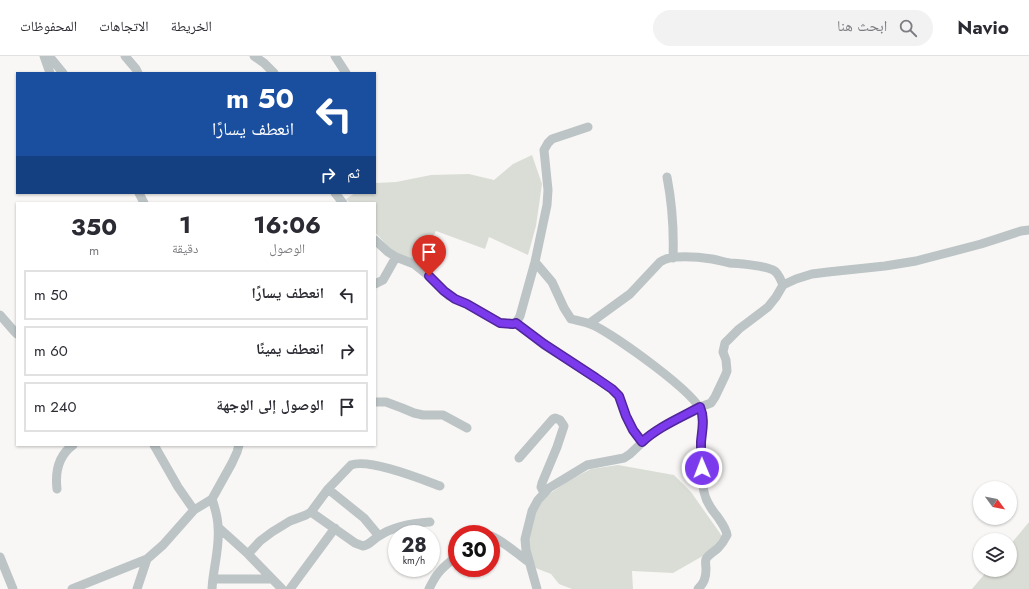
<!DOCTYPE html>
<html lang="ar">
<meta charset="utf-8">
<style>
:root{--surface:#fff;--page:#f2f2f3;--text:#2b2b33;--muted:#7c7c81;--line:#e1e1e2}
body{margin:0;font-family:Jost,"Noto Naskh Arabic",sans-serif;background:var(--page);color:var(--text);direction:rtl;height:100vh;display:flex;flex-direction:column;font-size:15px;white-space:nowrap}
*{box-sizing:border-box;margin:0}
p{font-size:13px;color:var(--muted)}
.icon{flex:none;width:22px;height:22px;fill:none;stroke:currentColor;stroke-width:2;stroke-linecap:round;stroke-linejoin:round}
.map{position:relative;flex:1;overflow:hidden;direction:ltr}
.sheet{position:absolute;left:16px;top:146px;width:360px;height:244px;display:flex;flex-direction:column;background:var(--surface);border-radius:0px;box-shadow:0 1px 3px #0004;direction:rtl}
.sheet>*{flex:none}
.hud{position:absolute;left:16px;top:16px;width:360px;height:122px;border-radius:0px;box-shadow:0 1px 3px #0004;direction:rtl;background:#1a4fa0;color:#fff;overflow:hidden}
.needle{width:26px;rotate:122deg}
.controls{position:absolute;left:973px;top:425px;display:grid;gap:8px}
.controls a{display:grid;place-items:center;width:44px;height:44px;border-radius:50%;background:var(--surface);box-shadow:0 1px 3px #0004;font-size:20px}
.speed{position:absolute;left:388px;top:469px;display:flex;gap:8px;font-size:20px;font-weight:700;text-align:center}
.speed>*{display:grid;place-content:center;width:52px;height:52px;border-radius:50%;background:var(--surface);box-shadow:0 1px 3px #0004;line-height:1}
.speed small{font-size:10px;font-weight:400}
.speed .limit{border:6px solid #d22;background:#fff;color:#111}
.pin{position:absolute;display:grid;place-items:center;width:34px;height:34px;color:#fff;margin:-41px -17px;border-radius:50% 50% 50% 0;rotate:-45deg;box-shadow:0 0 4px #0007}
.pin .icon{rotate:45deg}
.me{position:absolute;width:44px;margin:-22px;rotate:359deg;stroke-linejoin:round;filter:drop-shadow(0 0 3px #0008)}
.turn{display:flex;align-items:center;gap:14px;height:84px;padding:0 16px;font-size:18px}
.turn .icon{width:52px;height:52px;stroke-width:2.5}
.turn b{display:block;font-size:28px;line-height:34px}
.then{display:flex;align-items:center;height:38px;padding:0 16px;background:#0003;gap:8px;font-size:15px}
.eta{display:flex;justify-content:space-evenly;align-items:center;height:68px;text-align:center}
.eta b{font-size:24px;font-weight:700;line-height:28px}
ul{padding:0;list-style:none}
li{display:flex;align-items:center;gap:12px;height:50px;margin:0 8px 6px;padding:0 8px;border:2px solid var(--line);border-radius:0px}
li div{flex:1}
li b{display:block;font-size:15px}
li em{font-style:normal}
header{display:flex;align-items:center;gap:24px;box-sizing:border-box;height:56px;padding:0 20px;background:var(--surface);border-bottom:1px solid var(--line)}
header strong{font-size:19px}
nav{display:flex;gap:22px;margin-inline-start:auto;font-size:14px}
.search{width:280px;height:36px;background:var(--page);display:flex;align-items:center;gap:10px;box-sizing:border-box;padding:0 14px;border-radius:22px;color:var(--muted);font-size:15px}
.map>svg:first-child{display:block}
</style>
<header>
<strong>Navio</strong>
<div class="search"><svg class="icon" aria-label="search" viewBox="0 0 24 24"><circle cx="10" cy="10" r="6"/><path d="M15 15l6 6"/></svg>ابحث هنا</div>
<nav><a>الخريطة</a><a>الاتجاهات</a><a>المحفوظات</a></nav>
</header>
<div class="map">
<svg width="1029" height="533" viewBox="0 0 1029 533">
<rect width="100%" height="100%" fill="#f8f7f5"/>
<path fill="#daddd5" d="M532 99 542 128 536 170 528 199 489 181 485 193 436 175 420 206 392 195 375 176V147H350L346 143 355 137H375V127L396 126 431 119 469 118 494 124 513 108Z
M618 409 674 419 691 436 722 480 708 497 673 517 632 515 633 533H572L559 528 551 518 533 511 526 492 533 461 545 441 568 425 591 413Z
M1029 466V533H972L988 514H1010V489Z"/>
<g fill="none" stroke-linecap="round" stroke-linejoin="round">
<path stroke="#bdc4c6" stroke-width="9" d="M44 0 50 17
M49 0 63 17
M125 0 136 13 138 17
M254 0 264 7 274 17
M335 0 346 17
M667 121C672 147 674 175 673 202
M139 137 144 147
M335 137 343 147
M375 184 388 196 396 201 414 208 429 220 449 240 467 248 500 267 513 268 516 267 520 260 535 206 547 149 548 134 544 94 548 87 552 83 588 71
M535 206 552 226 564 252 571 263C579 265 587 266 595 270 615 280 697 337 702 357 705 366 702 376 701 385 700 401 701 420 704 436 706 445 711 453 717 460 721 466 726 472 727 479 725 483 722 488 718 492 714 496 709 498 706 503 705 506 706 510 706 513 706 522 704 527 698 533
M375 228 383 224 396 201
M0 259 14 275 17 278
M516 267 544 289 596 322 612 333 619 340 626 360 633 374 642 386
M590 267 630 238 660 206C670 198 699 201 712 203 718 204 724 206 730 207 742 208 762 209 773 214 778 216 781 224 783 229
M375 346H386L402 352 414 357 423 359H443L467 372
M154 389 178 431 194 454
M519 402 553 363 555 362 560 364 564 370 557 391 542 427 541 431 544 437
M57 433C55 416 58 400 73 389
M328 433 364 462 379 480
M212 443C215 452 218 461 218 471 220 492 213 512 212 533
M311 456 355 487 363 490C370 489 373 483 379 480 394 470 413 467 430 466
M218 471 248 498 282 533
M491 480C505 486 517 498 530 507
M248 498 260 485 272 476 290 465 306 459 311 456 328 433 351 409C369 402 421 423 440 430
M0 501 13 533
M213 523H271
M72 533 147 503 163 489 194 454 212 443 232 407 237 396 239 389
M137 533 147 503
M290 533 335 472
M429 533C437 516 442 512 457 500
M537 533 526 494 525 483 532 455 538 444 549 432 587 409 624 402 630 398 649 380 662 371 700 351 711 347 715 341 725 320 727 315 726 304 723 296 725 287 739 273 768 251 776 241 783 229 796 223 812 218 828 216 885 210 916 205 981 188 1021 175 1029 174"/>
</g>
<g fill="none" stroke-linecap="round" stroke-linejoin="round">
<defs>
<path id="route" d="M429 220 444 235 455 243 467 248 500 267 513 268 516 267 544 288 596 322 612 333 619 340 626 360 633 374 642 386C658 371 680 362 700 351 705 363 702 374 701 386 701 395 701 404 702 412"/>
</defs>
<use href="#route" stroke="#51269a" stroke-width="10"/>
<use href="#route" stroke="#7c3aed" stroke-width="7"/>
</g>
</svg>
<div class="controls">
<a><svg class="needle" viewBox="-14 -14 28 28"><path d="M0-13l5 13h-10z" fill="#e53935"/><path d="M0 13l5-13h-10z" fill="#7c7c81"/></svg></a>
<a><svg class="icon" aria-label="layers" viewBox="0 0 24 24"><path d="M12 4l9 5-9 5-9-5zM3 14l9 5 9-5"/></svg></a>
</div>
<div class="speed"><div>28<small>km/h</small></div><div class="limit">30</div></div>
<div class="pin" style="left:429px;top:220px;background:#d93025"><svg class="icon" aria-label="arrive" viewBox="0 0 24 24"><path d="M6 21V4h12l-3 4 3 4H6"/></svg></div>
<svg class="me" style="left:702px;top:412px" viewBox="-20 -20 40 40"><circle r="17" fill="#7c3aed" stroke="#fff" stroke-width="3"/><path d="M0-11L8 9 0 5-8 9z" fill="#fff"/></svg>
<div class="hud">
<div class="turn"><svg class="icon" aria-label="left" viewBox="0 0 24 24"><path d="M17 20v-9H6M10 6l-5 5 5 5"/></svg><div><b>50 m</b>انعطف يسارًا</div></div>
<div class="then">ثم<svg class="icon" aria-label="right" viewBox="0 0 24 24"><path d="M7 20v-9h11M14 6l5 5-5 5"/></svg></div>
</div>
<section class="sheet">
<div class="eta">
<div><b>16:06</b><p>الوصول</p></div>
<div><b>1</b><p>دقيقة</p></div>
<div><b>350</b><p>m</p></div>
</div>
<ul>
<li><svg class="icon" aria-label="left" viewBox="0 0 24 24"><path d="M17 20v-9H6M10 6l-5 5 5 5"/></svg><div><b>انعطف يسارًا</b></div><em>50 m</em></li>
<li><svg class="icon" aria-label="right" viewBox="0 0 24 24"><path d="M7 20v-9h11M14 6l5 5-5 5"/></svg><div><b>انعطف يمينًا</b></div><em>60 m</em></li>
<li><svg class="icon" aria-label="arrive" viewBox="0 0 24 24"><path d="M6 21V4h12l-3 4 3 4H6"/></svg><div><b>الوصول إلى الوجهة</b></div><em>240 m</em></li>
</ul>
</section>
</div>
